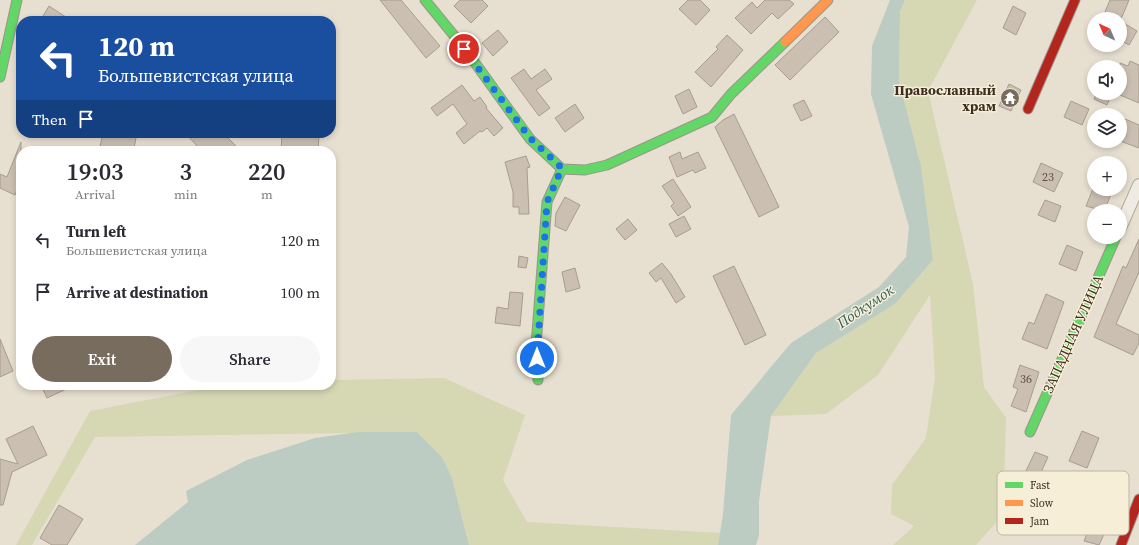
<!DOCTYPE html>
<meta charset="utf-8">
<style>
:root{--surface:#fff;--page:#f7f7f7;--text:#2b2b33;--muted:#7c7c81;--accent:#786c5e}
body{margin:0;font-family:"Source Serif 4",serif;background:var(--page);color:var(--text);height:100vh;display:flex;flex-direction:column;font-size:15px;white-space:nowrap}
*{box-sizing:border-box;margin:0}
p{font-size:13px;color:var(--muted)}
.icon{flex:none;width:22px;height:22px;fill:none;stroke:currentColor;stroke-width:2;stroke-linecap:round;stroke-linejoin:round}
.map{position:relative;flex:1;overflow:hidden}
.side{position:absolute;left:16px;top:146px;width:320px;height:244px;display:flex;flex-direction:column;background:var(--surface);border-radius:16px;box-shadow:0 2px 6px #0003}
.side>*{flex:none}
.guide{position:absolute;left:16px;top:16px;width:320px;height:122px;border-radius:16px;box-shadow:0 2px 6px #0003;background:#1a4fa0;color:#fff;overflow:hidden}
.needle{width:26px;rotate:316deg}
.fabs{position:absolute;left:1087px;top:12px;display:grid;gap:8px}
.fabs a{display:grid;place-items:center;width:40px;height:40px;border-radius:50%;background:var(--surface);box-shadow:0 2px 6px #0003;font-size:20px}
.pin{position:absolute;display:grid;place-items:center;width:34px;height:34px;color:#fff;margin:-17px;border:2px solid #fff;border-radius:50%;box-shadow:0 1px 4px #0007}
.me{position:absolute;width:44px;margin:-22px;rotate:0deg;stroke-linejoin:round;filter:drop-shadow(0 0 3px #0008)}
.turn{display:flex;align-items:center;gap:14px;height:84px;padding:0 16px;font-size:18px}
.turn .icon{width:52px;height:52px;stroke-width:2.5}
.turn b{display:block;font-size:28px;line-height:34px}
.then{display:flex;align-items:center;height:38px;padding:0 16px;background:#0003;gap:8px;font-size:15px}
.eta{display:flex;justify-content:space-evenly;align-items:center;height:68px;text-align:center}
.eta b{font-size:24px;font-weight:600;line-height:28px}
.action{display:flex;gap:8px;margin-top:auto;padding:8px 16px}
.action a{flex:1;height:46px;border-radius:24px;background:var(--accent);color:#fff;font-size:16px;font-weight:600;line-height:46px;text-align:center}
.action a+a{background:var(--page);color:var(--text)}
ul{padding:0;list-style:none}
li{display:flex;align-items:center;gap:12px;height:52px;padding:0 16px}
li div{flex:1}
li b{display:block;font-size:15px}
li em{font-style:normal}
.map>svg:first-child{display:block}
</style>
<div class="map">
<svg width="1139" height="545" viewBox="0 0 1139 545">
<rect width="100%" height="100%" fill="#e7e0d1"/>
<path fill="#d6d7b3" d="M905 0H977L928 91 973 284 984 387 1006 418 1003 515 976 545H893L914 526 891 514 892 485 926 438 935 377 930 295 878 375 826 414 771 416 816 353 895 304 933 260 921 166 899 81 900 12Z
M444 378 525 415 503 480 527 522 721 533 718 545H469L452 478 442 457 417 432 95 437 32 545H16L90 411 224 385H331V380Z"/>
<path fill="#bcccc2" d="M890 0H905L900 12 899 81 921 166 933 260 895 304 816 353 771 416 759 501V535L756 545H718L723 514 731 415 791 343 879 287 906 257 909 227 871 94 872 46Z
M358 432H417L442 457 452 478 469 545H135L188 502 186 491 247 460 315 438Z"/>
<path fill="#cbbfb2" stroke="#a89c90" d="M380 0H401L440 46 426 58Z
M460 0H482L488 6 471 23 454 6Z
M688 0H700L710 10 696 25 679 9Z
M765 0H789L794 4 778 19 772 13 751 34 735 18 752 2 757 8Z
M1110 0H1129L1121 19H1102Z
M49 6 72 21H40Z
M1013 6 1026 13 1016 35 1003 28Z
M825 17 839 32 790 80 775 65Z
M1120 21 1137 31 1129 45 1120 40Z
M498 30 508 42 493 56 482 43Z
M727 35 743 50 711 87 695 72 718 49 716 47Z
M1130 61 1139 65V103L1120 95V63L1128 66Z
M524 69 531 79 545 69 552 79 536 90 550 108 539 116 511 78Z
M1009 84 1021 90 1011 111 999 106Z
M462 85 474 101 480 97 487 107 486 108 503 128 494 136 487 128 482 132 480 131 464 144 456 133 467 124 453 104 437 116 431 108Z
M689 89 697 107 683 114 675 96Z
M1097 93H1112L1107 105 1094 99Z
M804 100 812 116 801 121 793 105Z
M1071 101 1089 109 1082 125 1064 117Z
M575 104 584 118 565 132 555 118Z
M734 114 779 207 759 217 715 127 723 120Z
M1125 119 1139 125V148L1120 141V132Z
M103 133H137L134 148 127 147 126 151H99Z
M185 133H223L237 147 232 151H202Z
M282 134 319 136 318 151H281Z
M21 142V181L15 195 0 188V174L7 177Z
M680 152 682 159 698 152 706 168 695 173 693 170 677 177 669 157Z
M526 156 530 167 527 168 529 214H519V207H513V192L505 162Z
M1041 163 1063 173 1054 192 1033 182Z
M673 179 691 207 678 216 671 206 674 203 662 186Z
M1093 189H1104L1112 192 1104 211 1086 206Z
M565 197 580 205 566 231 555 226 556 213Z
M1045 200 1061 206 1055 222 1038 215Z
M684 216 691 229 676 237 669 224Z
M628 219 637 230 625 240 616 229Z
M1139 239V272L1116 324 1139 335V343L1133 355 1094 337 1123 266 1126 268Z
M1067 245 1083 252 1076 271 1059 264Z
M519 256 528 258 526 268 518 267Z
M662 263 671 274 685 297 676 303 661 278 656 282 649 273Z
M734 266 766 335 745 345 713 276Z
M575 268 580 288 566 292 562 272Z
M510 292 523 293 520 326 495 323 497 307 508 309Z
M1046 294 1064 302 1047 349 1022 339 1029 322 1034 324Z
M0 339 13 371 0 377Z
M1020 365 1039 372 1026 412 1011 406 1018 389 1013 387Z
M41 385H75L47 398Z
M33 426 47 455 12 472 3 505H0V459L18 464 6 439Z
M1082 431 1099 438 1087 468 1069 461Z
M1035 452 1048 457 1038 479 1025 473Z
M59 505 83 519 67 545H52L40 538Z
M1091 524 1106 530 1099 545 1084 541Z"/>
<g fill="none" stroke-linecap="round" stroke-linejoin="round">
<defs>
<path id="street" d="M1120 228 1139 185"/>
<path id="fast" d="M425 0 465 49 530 139 562 169
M0 77 17 0
M562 169 585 170 607 165 712 117 731 94 785 42
M538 380 536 346 547 202 562 169
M1030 432 1116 237"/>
<path id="slow" d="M785 42 828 0"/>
<path id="jam" d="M1028 109 1075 0
M1121 545 1139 499"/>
</defs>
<use href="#street" stroke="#ada599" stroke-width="14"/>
<use href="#fast" stroke="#9c958a" stroke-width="11"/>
<use href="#slow" stroke="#9c958a" stroke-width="11"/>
<use href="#jam" stroke="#9c958a" stroke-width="11"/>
<use href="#street" stroke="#efebe3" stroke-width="12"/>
<use href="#fast" stroke="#63d668" stroke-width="9"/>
<use href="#slow" stroke="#ff974d" stroke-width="9"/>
<use href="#jam" stroke="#b3261e" stroke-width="9"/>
</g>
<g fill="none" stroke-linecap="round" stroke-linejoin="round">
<path stroke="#1a73e8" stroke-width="7" stroke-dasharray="0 12.6" d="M464 49 530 138 562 168 547 202 537 358"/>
</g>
<defs>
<symbol id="temple-disc" viewBox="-11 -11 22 22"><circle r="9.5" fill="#786c5e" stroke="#f7eed8"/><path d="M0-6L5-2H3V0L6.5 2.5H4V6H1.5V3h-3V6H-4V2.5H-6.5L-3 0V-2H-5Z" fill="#fff"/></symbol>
</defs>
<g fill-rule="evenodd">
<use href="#temple-disc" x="999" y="87" width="22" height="22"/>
</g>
<g text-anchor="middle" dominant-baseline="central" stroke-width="3" stroke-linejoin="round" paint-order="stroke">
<g font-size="12" fill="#605244">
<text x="1048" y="177">23</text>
<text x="1026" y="379">36</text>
</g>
<g font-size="14" font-weight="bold" fill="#3d2e20" stroke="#f7eed8" text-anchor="end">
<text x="996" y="90">Православный<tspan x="996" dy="16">храм</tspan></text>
</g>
<g font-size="14" fill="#3d2e20" stroke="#f7eed8">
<text transform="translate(1073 334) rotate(-66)">ЗАПАДНАЯ УЛИЦА</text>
</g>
<g font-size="15" font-style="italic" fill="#2f5d5a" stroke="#f7eed8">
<text transform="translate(865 306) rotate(-34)">Подкумок</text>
</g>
</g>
<rect x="997" y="471" width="132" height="64" rx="6" fill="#f7eed8" stroke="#bfb4a1" stroke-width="1"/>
<rect x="1005" y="482" width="18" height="6" fill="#63d668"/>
<rect x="1005" y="500" width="18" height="6" fill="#ff974d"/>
<rect x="1005" y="518" width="18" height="6" fill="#b3261e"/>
<g font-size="11" fill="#3d2e20">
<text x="1030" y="489">Fast</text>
<text x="1030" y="507">Slow</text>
<text x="1030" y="525">Jam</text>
</g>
</svg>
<div class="fabs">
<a><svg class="needle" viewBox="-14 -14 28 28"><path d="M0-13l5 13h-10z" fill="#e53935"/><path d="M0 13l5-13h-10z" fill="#7c7c81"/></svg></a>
<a><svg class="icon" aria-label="sound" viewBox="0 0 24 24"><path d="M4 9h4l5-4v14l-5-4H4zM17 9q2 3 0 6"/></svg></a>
<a><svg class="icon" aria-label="layers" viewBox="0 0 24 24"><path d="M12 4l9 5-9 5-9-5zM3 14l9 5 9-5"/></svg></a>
<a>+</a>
<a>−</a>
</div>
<div class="pin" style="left:464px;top:49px;background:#d93025"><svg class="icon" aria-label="arrive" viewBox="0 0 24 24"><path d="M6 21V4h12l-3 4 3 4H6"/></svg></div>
<svg class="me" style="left:537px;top:358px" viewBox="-20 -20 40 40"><circle r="17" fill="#1a73e8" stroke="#fff" stroke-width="3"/><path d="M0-11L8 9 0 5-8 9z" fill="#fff"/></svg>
<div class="guide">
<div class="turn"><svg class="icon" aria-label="left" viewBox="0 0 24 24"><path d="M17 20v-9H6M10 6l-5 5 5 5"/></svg><div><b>120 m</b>Большевистская улица</div></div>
<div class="then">Then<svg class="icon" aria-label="arrive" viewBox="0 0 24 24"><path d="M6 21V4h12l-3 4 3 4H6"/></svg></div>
</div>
<section class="side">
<div class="eta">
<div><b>19:03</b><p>Arrival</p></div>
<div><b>3</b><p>min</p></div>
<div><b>220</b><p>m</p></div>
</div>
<ul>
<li><svg class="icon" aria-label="left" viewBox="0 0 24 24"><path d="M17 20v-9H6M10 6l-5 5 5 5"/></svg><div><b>Turn left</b><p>Большевистская улица</p></div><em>120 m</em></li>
<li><svg class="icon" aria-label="arrive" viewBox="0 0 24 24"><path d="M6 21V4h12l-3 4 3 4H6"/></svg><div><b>Arrive at destination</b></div><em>100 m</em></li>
</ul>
<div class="action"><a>Exit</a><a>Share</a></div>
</section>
</div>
